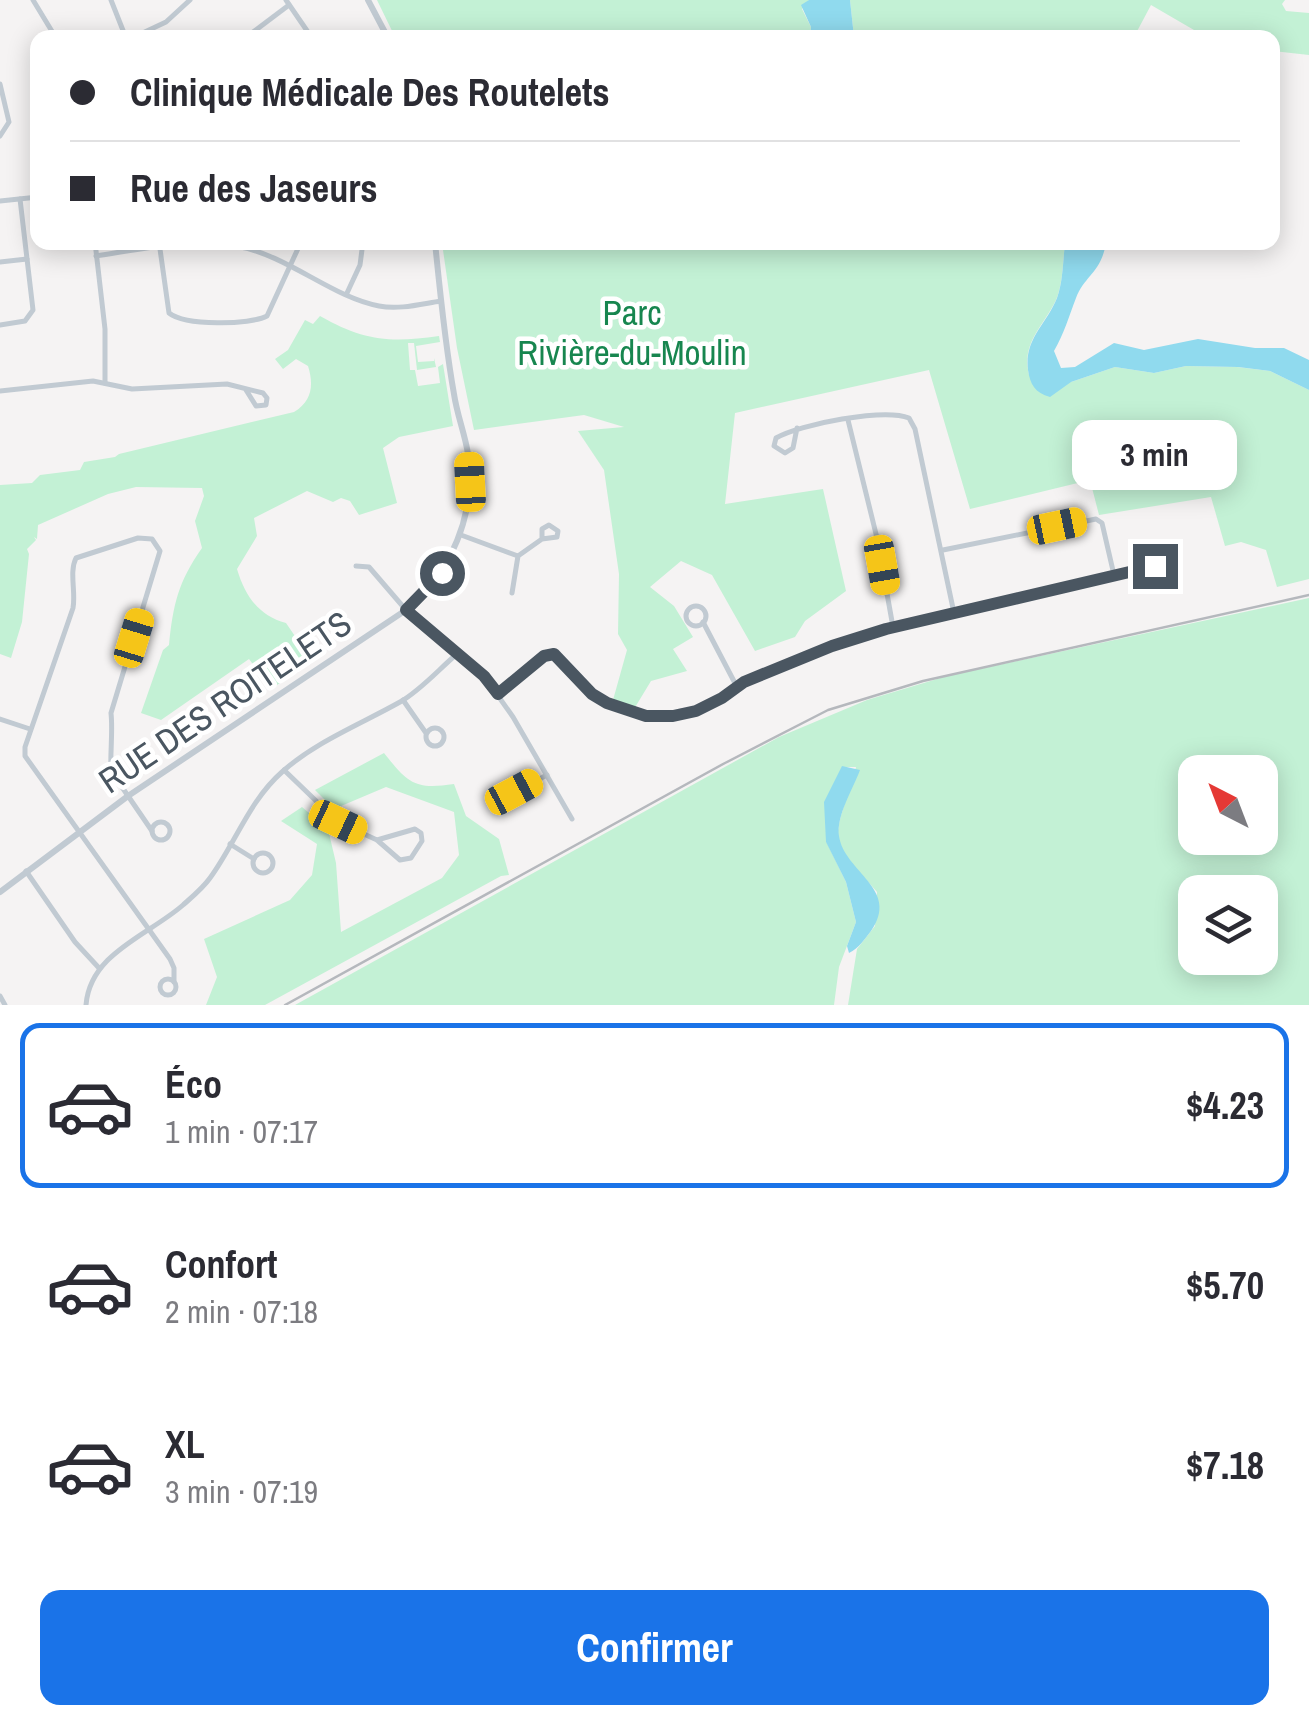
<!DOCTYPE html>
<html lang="fr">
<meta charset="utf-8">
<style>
:root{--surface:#fff;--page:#f2f2f3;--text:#2b2b33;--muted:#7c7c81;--line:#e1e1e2;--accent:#1a73e8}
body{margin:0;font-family:"Archivo Narrow",sans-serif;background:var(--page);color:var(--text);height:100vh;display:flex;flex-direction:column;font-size:38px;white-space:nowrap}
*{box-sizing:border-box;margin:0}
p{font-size:32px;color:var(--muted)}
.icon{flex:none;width:55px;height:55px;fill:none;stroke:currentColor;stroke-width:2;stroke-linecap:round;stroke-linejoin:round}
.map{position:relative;height:1005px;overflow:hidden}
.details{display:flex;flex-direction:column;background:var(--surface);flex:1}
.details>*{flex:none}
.top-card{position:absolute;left:30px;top:30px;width:1250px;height:220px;border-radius:20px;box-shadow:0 5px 25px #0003;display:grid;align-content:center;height:220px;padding:0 40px;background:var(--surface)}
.needle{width:65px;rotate:318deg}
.controls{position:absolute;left:1178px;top:755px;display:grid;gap:20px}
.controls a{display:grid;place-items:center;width:100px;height:100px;border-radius:20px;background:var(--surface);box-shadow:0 5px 25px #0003;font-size:50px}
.end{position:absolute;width:45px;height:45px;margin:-22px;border:12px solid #4a5661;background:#fff;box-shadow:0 0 0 5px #fff}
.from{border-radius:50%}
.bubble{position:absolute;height:70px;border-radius:20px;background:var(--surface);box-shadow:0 5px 25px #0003;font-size:32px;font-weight:700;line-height:70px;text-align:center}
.car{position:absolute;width:30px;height:60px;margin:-30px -15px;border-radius:12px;box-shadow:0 0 8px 2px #0007;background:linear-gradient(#f5c518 24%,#345 0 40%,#f5c518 0 76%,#345 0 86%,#f5c518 0)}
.top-card b{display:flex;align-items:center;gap:35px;height:95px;font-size:38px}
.top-card b+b{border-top:2px solid var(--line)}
.top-card i{width:25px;height:25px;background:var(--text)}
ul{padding:18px 0 0;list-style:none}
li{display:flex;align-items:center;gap:30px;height:165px;margin:0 20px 15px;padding:0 20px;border:5px solid transparent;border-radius:20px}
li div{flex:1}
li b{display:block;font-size:38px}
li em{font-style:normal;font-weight:700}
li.on{border-color:var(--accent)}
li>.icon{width:90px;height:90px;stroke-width:1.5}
.action{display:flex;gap:20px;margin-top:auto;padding:20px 40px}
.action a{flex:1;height:115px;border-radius:20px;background:var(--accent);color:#fff;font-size:40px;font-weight:700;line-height:115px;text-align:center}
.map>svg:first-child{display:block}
.green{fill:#c3f1d5;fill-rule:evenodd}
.water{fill:#90daee}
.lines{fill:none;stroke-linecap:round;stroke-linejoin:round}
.minor{stroke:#c1cad2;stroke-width:5}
.tertiary{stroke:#c1cad2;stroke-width:6}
.rail{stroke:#b5b8bd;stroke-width:2.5}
.route{stroke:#4a5661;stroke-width:12}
.labels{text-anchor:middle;stroke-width:9;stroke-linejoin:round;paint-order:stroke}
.park-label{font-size:35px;fill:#17864f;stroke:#fff}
.street-label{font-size:35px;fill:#4a5661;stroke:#fff}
</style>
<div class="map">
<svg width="1309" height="1005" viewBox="0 0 1309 1005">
<rect width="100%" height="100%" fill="#f5f3f3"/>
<!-- green -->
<g class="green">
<path d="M377,0H809L802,9L811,27L810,38L395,37Z"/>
<path d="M850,0H1285L1282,4L1286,11L1309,13V55L1273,51L1272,38L1206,37L1151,5L1134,37H854Z"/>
<path d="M442,243H1065C1063,260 1063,284 1056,300C1043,327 1021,343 1029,375L1071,382L1115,367L1154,373L1186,366L1237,367L1270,371L1309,390V579L1277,587L1266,550L1241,542L1225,546L1211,497L1099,515L1090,480L970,509L929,370L735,413L725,504L823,489L846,591L805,621L795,637L755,651L712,575L681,561L650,587L674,606L693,637L673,649L687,671L651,681L634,709L613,700L627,650L618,634L619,574L604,470L578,431L624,427L584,415L474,430L457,348Z"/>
<path d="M320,316C364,341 390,343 439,336L440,342L416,346L418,362L434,361V358L436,367L417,370L414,343H408L410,370H415L418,386L440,383L438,367L443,364L453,426L399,437L383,448L397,503L359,515L350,501L341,498L333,502L307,491L254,518L257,536L237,569C245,596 259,616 286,623L312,661L271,689L249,659L161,720L141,713L163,650L169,645C173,605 178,582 202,548L195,521L204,496L202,488L136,487L108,494L38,525L37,539L34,537L36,540L27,549L29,554L22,622L11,658L0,654V485L32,483L40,475L80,470L84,462L115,457L119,454L294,412C312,401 314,385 308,366L296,359L283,369L275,359L288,350L305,320L313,324Z"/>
<path d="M1309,598V1005H848L857,949L875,926L877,892C864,876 837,853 838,831C840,811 852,788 856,767H844L826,841L846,882L856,922L839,967L834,1005H295L779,737L867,700L947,676ZM1195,772H1260V838H1195ZM1195,892H1260V958H1195Z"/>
<path d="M384,753C408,783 414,790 454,784L466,816L499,839L509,875L501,876L265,1005H206L217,977L204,939L290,900L312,875L317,844L281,821L302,807L328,829L336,863L341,932L442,878L459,855L454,812L386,787L334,809L315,790Z"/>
</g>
<!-- water -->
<g class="water">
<path d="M809,0H850L854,37H810L811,27L801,5Z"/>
<path d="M1065,243H1106C1101,273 1085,275 1076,298C1069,316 1064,334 1054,351L1061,368L1075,367L1114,343L1144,350L1198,339L1255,348H1284L1309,360V390L1270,371L1238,367L1186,366L1154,373L1115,367L1071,382L1050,397C1035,393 1030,384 1028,370C1024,339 1046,325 1057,298C1063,282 1063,260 1065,243Z"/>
<path d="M842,766L860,770C853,789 836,816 839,836C844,872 901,889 871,931C864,940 859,948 849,953L847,946L856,922L846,882L826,842L824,802Z"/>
</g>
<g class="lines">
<!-- minor -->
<g class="minor">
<path d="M33,0L56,38"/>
<path d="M111,0L126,38"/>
<path d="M286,0L312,38"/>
<path d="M132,38L166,22L190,0"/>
<path d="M245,38L289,5"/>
<path d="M0,84L9,122L0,136"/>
<path d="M0,201L38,197"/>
<path d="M95,242L105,329V383"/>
<path d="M159,242L169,313C185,326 250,325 267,316L301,242"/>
<path d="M96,256C142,249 190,238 236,246C288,255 331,297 379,306C399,310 421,304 441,301"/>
<path d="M0,262L27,259"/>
<path d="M347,293L360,265L363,242"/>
<path d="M0,325L25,321L33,310L20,199"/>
<path d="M0,391L93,381L132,389L227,384L263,393L267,398L266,405L256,406L246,390"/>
<path d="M848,420L877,538L893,627"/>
<path d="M797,428L793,448L785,453L774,446L776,438C800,424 884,408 909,418L915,429L954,613"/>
<path d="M461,535L518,556"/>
<path d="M943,550L1096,519L1102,523L1114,575"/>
<path d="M356,566L369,567L406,610L484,676L513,717L572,819"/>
<path d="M512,593L518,556L542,539L557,537L558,531L549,525L542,529V539"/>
<circle cx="696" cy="616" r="10"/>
<path d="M703,622L737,687"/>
<path d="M498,694L544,656L554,654L582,685L607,703L646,716H673L712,704L745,682L832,646L885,629L1155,566L1179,560V555L1176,552L1155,566"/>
<path d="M403,700L426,733"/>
<path d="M0,719L30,729"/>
<circle cx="435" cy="737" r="9"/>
<path d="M284,770L338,822L377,840L400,860L411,858L422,841L421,833L415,829L377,840"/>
<circle cx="505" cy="795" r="10"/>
<path d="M514,792L547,775"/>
<circle cx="161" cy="831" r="9"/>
<path d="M152,831L111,771C110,752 113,732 111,713L160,551L152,539L138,538L76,558C69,572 76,592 73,608L25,747V756L170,959L174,968V982"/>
<path d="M230,844L254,859"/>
<circle cx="263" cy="863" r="10"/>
<path d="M26,871L75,942L99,968"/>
<circle cx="168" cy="987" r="8"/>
<path d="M0,996L5,1005"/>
<path d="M86,1005C90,953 149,935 183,905C192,897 203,888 210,878C235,844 249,801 282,772C315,742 361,724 400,702C421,690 439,669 458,653"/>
</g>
<!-- tertiary -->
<g class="tertiary">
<path d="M368,0L388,38"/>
<path d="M0,892L128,796L406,610C452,570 476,516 468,454C465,434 457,415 454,394C445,344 440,293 435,242"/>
</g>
<!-- rail -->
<path class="rail" d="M285,1005L725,763L828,710L923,681L1309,595"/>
</g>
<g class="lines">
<!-- route -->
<path class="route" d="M442,573L406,610L484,676L498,694L544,656L554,654L592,694L607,703L646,716H673L696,711L722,698L744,682L832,646L886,629L1155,566"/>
</g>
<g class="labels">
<!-- park labels -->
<g class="park-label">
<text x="632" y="325">Parc<tspan x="632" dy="40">Rivière-du-Moulin</tspan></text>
</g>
<!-- street labels -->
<g class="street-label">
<text transform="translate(225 702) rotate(-34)" y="12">RUE DES ROITELETS</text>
</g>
</g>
</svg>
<div class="controls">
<a><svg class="needle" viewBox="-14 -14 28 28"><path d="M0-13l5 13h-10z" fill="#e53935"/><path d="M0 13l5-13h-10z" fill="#7c7c81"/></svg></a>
<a><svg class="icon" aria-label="layers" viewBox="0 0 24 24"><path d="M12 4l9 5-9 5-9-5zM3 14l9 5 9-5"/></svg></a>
</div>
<i class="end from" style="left:442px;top:573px"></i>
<i class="end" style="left:1155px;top:566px"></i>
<div class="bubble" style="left:1072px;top:420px;width:165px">3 min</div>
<i class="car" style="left:470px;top:482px;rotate:357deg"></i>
<i class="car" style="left:1057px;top:526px;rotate:78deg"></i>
<i class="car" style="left:882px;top:565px;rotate:170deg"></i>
<i class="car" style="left:134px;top:638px;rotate:17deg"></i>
<i class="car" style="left:514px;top:792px;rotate:62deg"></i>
<i class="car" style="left:338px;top:822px;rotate:115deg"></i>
<div class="top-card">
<b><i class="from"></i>Clinique Médicale Des Routelets</b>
<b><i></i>Rue des Jaseurs</b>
</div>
</div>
<section class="details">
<ul>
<li class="on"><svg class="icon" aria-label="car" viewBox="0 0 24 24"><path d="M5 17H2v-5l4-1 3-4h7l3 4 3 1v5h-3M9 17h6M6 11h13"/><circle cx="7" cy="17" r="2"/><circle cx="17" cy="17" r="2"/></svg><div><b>Éco</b><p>1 min · 07:17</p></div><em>$4.23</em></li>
<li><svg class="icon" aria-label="car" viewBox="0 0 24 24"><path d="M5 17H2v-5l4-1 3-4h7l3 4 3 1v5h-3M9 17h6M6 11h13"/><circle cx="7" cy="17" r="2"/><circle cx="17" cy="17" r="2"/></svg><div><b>Confort</b><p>2 min · 07:18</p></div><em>$5.70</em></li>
<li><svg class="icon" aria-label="car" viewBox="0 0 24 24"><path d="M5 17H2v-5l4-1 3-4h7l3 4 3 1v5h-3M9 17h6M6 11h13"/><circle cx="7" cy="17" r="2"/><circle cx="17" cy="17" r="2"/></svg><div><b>XL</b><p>3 min · 07:19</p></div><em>$7.18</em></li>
</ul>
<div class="action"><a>Confirmer</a></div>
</section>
